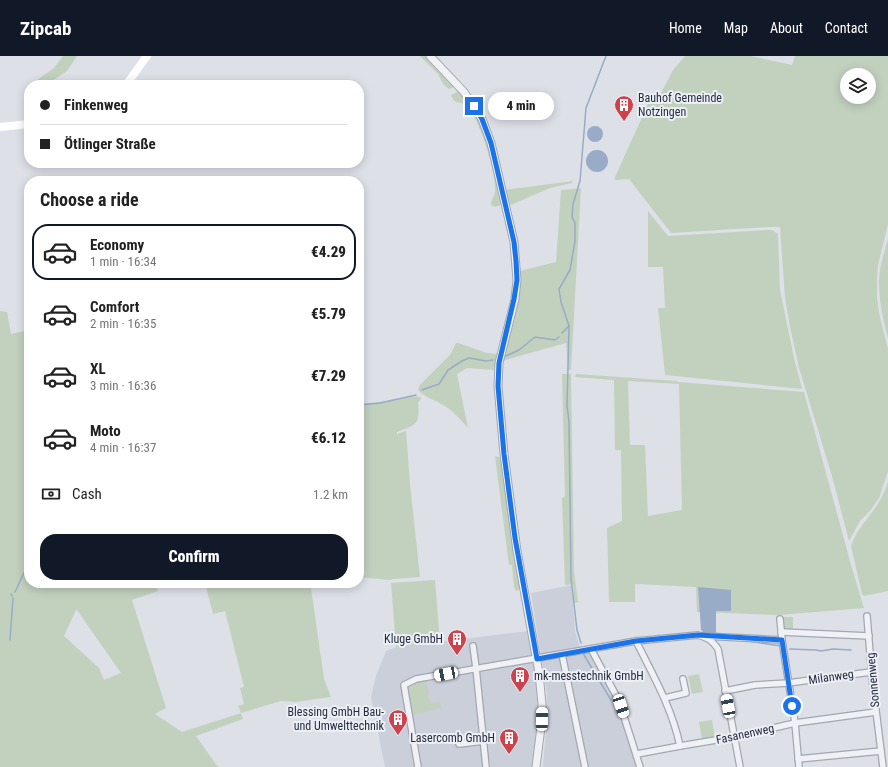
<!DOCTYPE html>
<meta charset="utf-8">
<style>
:root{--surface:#fff;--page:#f6f6f6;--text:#222;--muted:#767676;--line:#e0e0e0;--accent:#111827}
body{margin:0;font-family:"Roboto Condensed",sans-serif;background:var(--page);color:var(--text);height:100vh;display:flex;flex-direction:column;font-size:15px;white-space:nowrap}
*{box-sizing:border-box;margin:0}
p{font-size:13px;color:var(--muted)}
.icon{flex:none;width:22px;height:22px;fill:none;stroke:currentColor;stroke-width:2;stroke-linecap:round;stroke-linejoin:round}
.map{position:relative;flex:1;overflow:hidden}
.drawer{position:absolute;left:24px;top:120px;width:340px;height:412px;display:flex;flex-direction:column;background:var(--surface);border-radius:16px;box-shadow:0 2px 10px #0003}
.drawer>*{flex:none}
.banner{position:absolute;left:24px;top:24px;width:340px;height:88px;border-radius:16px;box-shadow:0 2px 10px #0003;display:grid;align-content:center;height:88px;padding:0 16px;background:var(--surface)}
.fabs{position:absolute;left:840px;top:12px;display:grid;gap:8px}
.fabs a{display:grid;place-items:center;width:36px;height:36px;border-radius:50%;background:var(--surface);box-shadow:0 2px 10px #0003;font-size:20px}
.end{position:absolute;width:18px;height:18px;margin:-9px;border:5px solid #1a73e8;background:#fff;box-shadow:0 0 0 2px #fff}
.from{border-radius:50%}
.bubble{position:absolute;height:28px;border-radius:14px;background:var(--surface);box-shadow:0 2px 10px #0003;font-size:13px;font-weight:800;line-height:28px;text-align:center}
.car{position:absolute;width:12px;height:24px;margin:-12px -6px;border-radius:5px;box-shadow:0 0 3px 1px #0007;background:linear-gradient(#fff 24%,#345 0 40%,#fff 0 76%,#345 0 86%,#fff 0)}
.banner b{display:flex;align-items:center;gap:14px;height:38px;font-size:15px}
.banner b+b{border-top:1px solid var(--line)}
.banner i{width:10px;height:10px;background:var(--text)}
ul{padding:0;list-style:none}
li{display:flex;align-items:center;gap:12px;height:56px;margin:0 8px 6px;padding:0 8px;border:2px solid transparent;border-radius:16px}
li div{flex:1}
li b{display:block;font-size:15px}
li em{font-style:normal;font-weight:800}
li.current{border-color:var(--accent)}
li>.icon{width:36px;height:36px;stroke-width:1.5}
h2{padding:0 16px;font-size:18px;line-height:48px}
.pay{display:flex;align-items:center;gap:10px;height:44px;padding:0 16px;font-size:15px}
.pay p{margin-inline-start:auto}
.cta{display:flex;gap:8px;margin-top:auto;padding:8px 16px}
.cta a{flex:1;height:46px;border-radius:16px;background:var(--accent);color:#fff;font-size:16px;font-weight:800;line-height:46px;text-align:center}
header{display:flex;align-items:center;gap:24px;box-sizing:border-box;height:56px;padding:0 20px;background:var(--accent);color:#fff}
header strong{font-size:19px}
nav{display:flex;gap:22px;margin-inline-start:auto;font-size:14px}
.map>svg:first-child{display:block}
.built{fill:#cbcfd9}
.green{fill:#c2d1be;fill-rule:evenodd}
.water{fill:#98abc7}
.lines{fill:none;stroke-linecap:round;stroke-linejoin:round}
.stream{stroke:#98abc7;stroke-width:1.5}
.minor-casing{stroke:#a3a7b1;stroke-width:8}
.tertiary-casing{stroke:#a3a7b1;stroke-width:9}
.minor{stroke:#f0f1f5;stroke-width:5.5}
.tertiary{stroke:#f0f1f5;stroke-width:7}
.secondary{stroke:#fff;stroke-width:8}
.route{stroke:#1a73e8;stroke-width:5}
.labels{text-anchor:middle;stroke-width:4;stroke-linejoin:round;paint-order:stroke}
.poi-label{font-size:12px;fill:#272d3d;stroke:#eceff5;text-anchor:end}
.street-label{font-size:12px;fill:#272d3d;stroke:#eceff5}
</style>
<header>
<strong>Zipcab</strong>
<nav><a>Home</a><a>Map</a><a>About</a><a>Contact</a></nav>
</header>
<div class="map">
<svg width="888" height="711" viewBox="0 0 888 711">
<rect width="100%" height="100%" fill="#dde0e7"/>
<!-- built -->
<g class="built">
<path d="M572,529L575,575L580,591L591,593L612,631L640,711H588L587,708L581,711H543L546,674L547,638L531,537Z"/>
<path d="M529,575L535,613L538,650L537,677L532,711H385L371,641L376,620L386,595L396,591Z"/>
</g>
<!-- green -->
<g class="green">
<path d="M63,0H77L67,15L46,29H30L54,12Z"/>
<path d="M420,0H426L454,31L449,33L443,28L438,18Z"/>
<path d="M685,0H751L792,9L795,0H888V168L878,209L877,222V242L879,257L888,293V415L879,442L870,455L860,465L849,485L832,420L799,312L790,271L785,242L780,171H770L671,177L629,123L615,124V121L653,37L660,39L673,14ZM847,19H869V41H847Z"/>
<path d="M459,35C465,42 472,49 476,57C491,83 495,119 501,149L495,151L491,149C491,143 495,140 495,135C496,115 482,75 473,58C471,55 468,51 465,49C458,45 454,48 451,39Z"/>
<path d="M573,125L572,127L550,132L511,149L508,145L505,134Z"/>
<path d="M581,132L571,314H568L566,287L502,305L520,229V215L556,206L561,134Z"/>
<path d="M648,155L668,180L768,174H772L778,178L780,234L794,302L802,333L665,319L658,252H665L663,211H648Z"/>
<path d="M888,183V282C883,264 879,245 879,226C879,212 884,197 888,183Z"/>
<path d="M0,255L7,256L11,278L29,274V527H155L158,535L132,544L166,652L155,658L182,676L241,657L238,650L244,648L240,632L244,631L225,555L213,558L205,527H353V529L311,532L324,623L331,641L296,646L281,645L241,657L243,663L196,680L218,711H0ZM76,554H77L121,617L104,624L99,612L64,580Z"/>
<path d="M456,287H458L487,297L497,298L494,314L467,312L457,318L468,372C461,364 454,356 445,350C436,344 425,342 418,334L419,330L450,299Z"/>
<path d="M562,318H571L574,515L578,546L574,547L573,528L565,529L562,442L565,441Z"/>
<path d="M576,318L676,325L678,326L804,336L851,509L864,552L779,559L697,556L696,531L635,528V546H609L607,472L622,465L621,394H615L614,324L575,321ZM628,325L679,328L682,454L648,460L645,389H630Z"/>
<path d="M417,340L422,342L418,346C420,370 416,368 397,376V379L399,377L406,375L410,428L420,521L393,523L390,524L359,521V348L379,346Z"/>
<path d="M495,400L502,402L520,520V533L516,535L514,531L512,509H509Z"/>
<path d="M888,426V535L864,540L862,538L851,490C856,475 866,465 875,452C881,444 885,435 888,426Z"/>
<path d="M435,524L440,586L396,591L391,527Z"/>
<path d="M781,561H793V574L781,573Z"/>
<path d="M699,618L703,636L692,638L688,620Z"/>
<path d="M426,625L429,638H428L429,644H430L431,647L440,646L441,652L412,659L407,630L418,626Z"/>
<path d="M712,664L715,682L702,684L699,666Z"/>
</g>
<!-- water -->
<g class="water">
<circle cx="595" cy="78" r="8"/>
<circle cx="597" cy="105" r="11"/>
<path d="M698,531L731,534V555H716V577H704L701,574Z"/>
</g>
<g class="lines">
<!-- stream -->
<g class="stream">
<path d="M569,270L567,350L569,366L571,522L577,574L581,587"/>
<path d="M562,277L569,270L561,246L559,233L570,214L575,185V167L572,161L573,148L580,125L586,52L606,0"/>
<path d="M506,300L519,294L535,281L555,284L559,281"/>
<path d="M422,334L439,328L448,314L462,305L469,302L486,305L493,304"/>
<path d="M359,349L380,347L416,339"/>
<path d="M15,536L29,506"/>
<path d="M11,538L12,540"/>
<path d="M10,584L13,542"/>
<path d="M724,584H741L781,590"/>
<path d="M790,593L816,594L821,595L833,593L851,594"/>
<path d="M584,599L611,644"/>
</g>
<defs>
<g id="minor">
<path d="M867,560L872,622L883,711"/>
<path d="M780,563L782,584L795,667L799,711"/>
<path d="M781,576L869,580"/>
<path d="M704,580L782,584"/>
<path d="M636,585C653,619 672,652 680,690"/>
<path d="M473,590L476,612L486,711"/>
<path d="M591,593L619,645L640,711"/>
<path d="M562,598L585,711"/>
<path d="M725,635L755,629L788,627L871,616"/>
<path d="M665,642L686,637L683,623"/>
<path d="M459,688L484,685"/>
<path d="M637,698L680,690L734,681L795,667L876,656"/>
<path d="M798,703L881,695"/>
<path d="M418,711L404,629L416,623L636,585L698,579C708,582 712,584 718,593L740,711"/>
</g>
<path id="tertiary" d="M430,0L464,36L482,63L491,87L514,186L517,224L515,243L499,307L498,330L504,398L517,495L539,617L542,648V663L536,711"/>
</defs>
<!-- minor casing -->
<use href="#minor" class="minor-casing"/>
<!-- tertiary casing -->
<use href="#tertiary" class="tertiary-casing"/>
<!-- minor -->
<use href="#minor" class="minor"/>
<!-- tertiary -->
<use href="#tertiary" class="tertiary"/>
<!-- secondary -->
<g class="secondary">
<path d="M126,29L147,0"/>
<path d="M0,71L29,68"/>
</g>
</g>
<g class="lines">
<!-- route -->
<path class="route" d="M474,50L482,63L491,87L514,186L516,205L517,224L514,243L499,307L498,330L504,398L515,482L537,603L636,585L698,579L782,584L792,650"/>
</g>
<!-- icons -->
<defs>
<symbol id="building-pin" viewBox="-11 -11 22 30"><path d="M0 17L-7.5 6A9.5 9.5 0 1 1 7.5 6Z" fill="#cc424d" stroke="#eceff5"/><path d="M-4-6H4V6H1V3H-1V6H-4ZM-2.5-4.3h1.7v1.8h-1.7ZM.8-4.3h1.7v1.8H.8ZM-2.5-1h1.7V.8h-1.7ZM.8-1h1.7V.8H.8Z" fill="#fff"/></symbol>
</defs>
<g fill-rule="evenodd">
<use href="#building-pin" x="613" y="38" width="22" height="30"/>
<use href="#building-pin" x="446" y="572" width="22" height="30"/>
<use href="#building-pin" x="509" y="609" width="22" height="30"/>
<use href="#building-pin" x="387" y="652" width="22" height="30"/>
<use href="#building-pin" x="498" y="671" width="22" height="30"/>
</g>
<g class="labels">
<!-- poi labels -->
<g class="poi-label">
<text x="638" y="46" text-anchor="start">Bauhof Gemeinde<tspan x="638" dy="14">Notzingen</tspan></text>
<text x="443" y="587">Kluge GmbH</text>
<text x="534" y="624" text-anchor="start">mk-messtechnik GmbH</text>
<text x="384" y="660">Blessing GmbH Bau-<tspan x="384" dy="14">und Umwelttechnik</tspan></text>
<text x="495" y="686">Lasercomb GmbH</text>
</g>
<!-- street labels -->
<g class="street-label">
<text transform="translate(831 621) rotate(-8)" y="4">Milanweg</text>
<text transform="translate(873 624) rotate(-95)" y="4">Sonnenweg</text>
<text transform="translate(745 678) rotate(-12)" y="4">Fasanenweg</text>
</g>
</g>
</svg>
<div class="fabs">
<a><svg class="icon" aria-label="layers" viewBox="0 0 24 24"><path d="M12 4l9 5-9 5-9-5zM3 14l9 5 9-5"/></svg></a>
</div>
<i class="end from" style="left:792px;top:650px"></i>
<i class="end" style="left:474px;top:50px"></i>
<div class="bubble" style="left:488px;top:36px;width:66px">4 min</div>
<i class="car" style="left:446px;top:618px;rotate:259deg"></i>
<i class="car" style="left:621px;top:650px;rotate:161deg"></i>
<i class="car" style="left:728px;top:650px;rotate:349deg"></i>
<i class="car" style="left:542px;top:663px;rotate:1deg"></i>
<div class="banner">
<b><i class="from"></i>Finkenweg</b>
<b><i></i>Ötlinger Straße</b>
</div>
<section class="drawer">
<h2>Choose a ride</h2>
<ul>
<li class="current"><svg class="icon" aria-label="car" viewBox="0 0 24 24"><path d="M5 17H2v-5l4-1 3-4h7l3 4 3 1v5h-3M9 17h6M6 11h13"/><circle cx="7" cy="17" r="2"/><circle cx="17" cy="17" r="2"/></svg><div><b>Economy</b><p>1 min · 16:34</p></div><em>€4.29</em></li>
<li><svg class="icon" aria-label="car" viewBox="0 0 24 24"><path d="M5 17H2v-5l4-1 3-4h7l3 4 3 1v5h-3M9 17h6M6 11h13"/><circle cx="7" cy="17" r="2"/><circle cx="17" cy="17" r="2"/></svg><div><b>Comfort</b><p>2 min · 16:35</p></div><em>€5.79</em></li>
<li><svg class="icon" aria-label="car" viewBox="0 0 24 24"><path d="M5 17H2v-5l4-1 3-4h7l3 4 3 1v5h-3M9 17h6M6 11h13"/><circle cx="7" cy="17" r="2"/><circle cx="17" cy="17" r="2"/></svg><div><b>XL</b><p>3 min · 16:36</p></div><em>€7.29</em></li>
<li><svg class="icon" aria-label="car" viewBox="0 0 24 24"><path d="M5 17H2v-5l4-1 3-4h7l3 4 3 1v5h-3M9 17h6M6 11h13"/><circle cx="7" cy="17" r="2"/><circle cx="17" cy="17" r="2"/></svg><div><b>Moto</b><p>4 min · 16:37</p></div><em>€6.12</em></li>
</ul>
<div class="pay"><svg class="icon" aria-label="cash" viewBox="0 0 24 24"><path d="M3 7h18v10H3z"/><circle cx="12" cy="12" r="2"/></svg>Cash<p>1.2 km</p></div>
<div class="cta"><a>Confirm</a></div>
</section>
</div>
